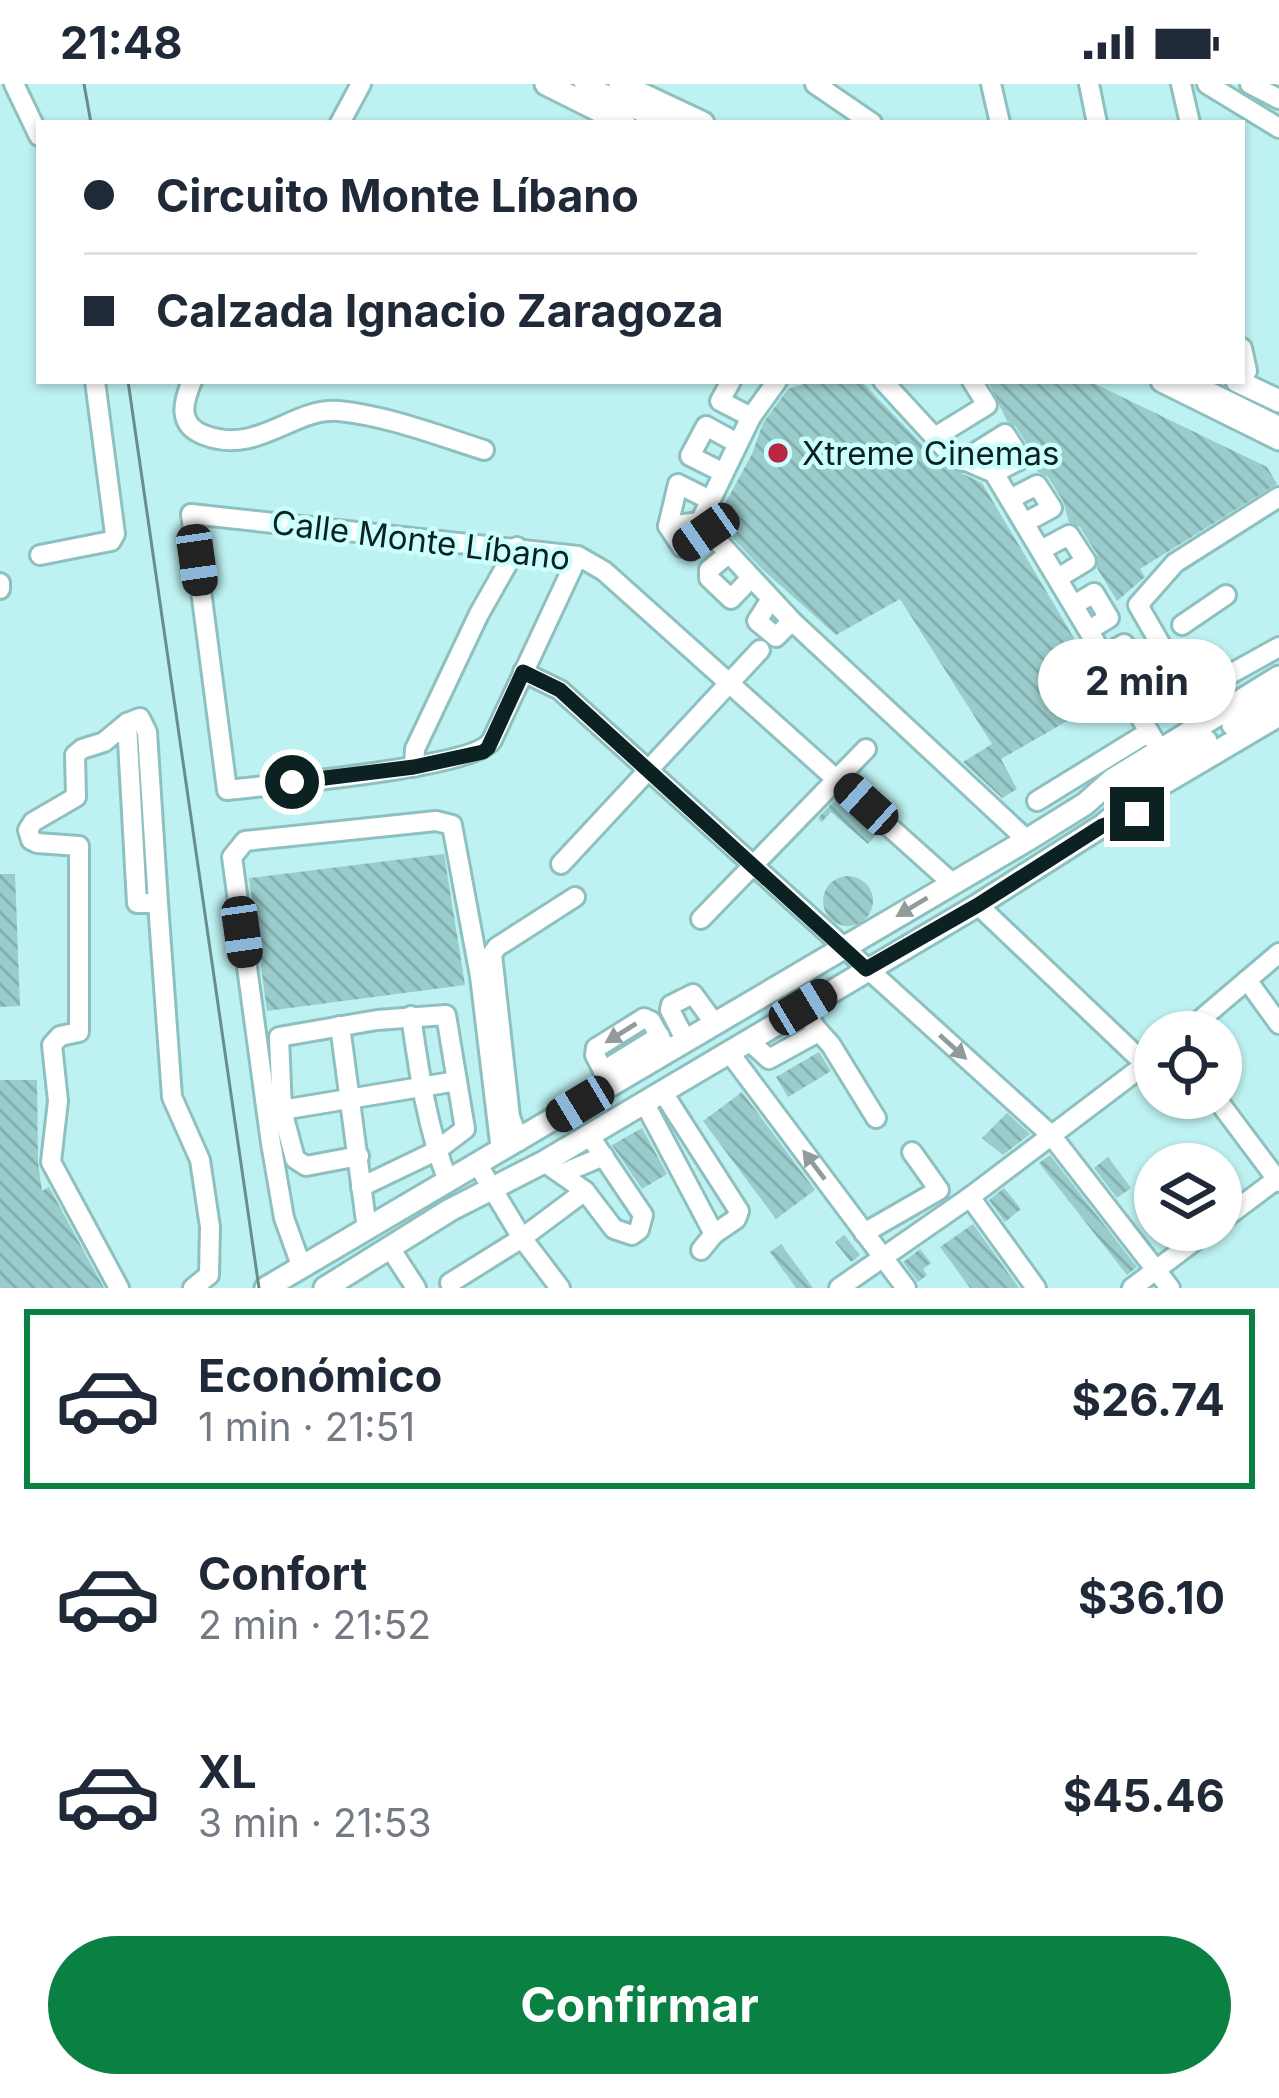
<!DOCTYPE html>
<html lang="es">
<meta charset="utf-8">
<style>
:root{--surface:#fff;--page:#f6f6f7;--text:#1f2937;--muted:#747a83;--line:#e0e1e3;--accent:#0b8043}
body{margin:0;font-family:Inter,sans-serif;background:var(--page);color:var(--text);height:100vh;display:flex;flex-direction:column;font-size:45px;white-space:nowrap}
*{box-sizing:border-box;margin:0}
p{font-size:39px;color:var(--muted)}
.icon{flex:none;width:66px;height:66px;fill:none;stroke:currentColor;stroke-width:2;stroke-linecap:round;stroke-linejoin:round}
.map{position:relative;height:1204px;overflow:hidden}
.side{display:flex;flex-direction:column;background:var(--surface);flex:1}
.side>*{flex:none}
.hud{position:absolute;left:36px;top:36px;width:1209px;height:264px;border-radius:0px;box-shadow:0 3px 9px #0004;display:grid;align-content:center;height:264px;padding:0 48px;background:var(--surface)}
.controls{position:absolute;left:1134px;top:927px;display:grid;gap:24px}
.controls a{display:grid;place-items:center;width:108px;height:108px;border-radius:50%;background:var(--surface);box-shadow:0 3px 9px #0004;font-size:60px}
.end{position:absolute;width:54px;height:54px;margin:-27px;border:15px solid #0c2121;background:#fff;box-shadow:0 0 0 6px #fff}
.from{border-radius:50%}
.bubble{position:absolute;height:84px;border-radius:42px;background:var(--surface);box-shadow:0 3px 9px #0004;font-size:39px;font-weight:700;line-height:84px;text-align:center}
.car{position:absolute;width:36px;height:72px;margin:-36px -18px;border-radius:15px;box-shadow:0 0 9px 3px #0007;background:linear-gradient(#222 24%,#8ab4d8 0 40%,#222 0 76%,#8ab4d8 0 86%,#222 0)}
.hud b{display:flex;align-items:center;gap:42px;height:114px;font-size:45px}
.hud b+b{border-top:3px solid var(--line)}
.hud i{width:30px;height:30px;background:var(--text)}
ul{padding:21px 0 0;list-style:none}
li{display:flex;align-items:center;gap:36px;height:180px;margin:0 24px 18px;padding:0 24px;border:6px solid transparent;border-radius:0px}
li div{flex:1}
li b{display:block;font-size:45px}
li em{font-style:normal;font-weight:700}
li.current{border-color:var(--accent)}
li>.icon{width:108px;height:108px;stroke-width:1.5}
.cta{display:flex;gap:24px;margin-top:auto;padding:24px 48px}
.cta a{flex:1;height:138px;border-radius:72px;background:var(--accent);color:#fff;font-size:48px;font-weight:700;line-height:138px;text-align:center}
.status{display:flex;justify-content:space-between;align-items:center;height:84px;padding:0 60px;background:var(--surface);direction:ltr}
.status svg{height:33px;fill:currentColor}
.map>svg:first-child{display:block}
.building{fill:url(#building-back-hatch)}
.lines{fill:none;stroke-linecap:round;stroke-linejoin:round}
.minor-casing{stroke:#8ec0c0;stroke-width:24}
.major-casing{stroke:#8ec0c0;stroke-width:27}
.minor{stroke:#fff;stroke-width:18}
.major{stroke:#fff;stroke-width:21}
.rail{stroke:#688d8d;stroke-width:3}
.oneway{fill:#929b9b}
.route{stroke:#0c2121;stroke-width:15}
.poi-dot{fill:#b82643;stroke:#cbfffe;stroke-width:4.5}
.labels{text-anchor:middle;stroke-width:9;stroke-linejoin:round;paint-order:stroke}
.poi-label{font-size:33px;fill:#0c2121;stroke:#cbfffe;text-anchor:start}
.street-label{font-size:33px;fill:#0c2121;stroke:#cbfffe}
</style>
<div class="status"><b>21:48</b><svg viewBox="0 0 49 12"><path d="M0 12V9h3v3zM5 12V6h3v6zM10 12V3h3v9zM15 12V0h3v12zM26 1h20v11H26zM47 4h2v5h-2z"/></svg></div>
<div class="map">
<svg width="1279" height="1204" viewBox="0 0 1279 1204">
<defs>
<pattern id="building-back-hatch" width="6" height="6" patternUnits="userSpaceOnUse" patternTransform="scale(3)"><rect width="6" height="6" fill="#9acccc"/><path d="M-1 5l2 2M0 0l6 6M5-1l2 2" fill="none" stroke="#84afaf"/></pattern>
</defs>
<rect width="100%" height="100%" fill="#bef1f1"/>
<!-- building -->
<g class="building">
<path d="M813,297H861L940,379L982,399L1109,613L1001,675L1017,705L1002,714L963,678L992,660L900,515L836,551L761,484L716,436L752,370L763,339L788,305Z"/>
<path d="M988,297H1089L1267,383L1277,400L1140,485L1145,493L1117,517L1097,484V470L1080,443L1069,438L1063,417L1048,393L1038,388L1032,368L1016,343L1007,337Z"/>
<path d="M837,714L877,750L868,760L831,728L822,738L818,734Z"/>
<path d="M444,770L465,901L267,927L249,794Z"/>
<path d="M0,790H15L20,922L0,923Z"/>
<circle cx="848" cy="817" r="25"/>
<path d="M819,968L831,987L788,1013L776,993Z"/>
<path d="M0,996H37L38,1078L42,1107L49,1103L104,1204H0Z"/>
<path d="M742,1008L815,1106L776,1135L703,1037Z"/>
<path d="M1007,1029L1030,1050L1003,1071L982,1054Z"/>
<path d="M642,1044L667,1090L642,1105L612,1061Z"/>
<path d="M1050,1071L1137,1183L1127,1191L1039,1079Z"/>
<path d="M1108,1073L1131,1104L1117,1114L1094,1084Z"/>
<path d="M1004,1104L1021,1125L1005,1138L989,1116Z"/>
<path d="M973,1140L1019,1204H970L940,1163Z"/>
<path d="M844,1151L860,1171L851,1178L835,1158Z"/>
<path d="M781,1160L813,1204H796L770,1168Z"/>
<path d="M920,1165L931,1179L923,1185L927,1191L918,1198L903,1178Z"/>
</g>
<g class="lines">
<defs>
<g id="minor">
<path d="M14,0L39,52"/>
<path d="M584,0L664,39"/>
<path d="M815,0L872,39"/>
<path d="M991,0L1000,39"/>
<path d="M1089,0L1097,39"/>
<path d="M1181,0L1190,39"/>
<path d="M1207,0L1279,44"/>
<path d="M1250,0L1279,15"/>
<path d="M340,39L361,0"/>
<path d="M1242,264L1247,287"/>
<path d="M192,297C183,318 177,341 204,351C258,372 293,323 339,327C388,332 437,351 484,366"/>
<path d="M731,297L720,317L751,333"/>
<path d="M883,297L950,370L994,389L1160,666"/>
<path d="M1188,297L1279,342"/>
<path d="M935,353L987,321L972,297"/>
<path d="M962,377L1005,350L1021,375L994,389"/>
<path d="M722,388L690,372L706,342L737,359"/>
<path d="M1010,415L1037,401L1052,424L1024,439"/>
<path d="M700,438L792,537L1027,756"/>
<path d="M700,438L751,333L777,297"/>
<path d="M700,438L668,442L682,463L706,449"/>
<path d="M668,442L678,400L710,416"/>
<path d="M1041,466L1069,451L1086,477L1058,494"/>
<path d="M728,470L709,486V494L731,515L751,494"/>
<path d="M40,471L111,457L115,450L95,297"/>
<path d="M578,472L492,656C476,684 269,701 227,706L191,430L578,472L604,487L952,799"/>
<path d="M0,499V505"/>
<path d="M771,515L757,537L776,553L792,537"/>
<path d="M1074,521L1094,509L1109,534L1089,546"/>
<path d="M1182,541L1226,511"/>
<path d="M1105,571L1124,560L1142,587L1121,598"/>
<path d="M523,588L560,606L1051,1051L1170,1204"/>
<path d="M1192,616L1216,598L1279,563"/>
<path d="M127,639L140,634L147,648L158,819"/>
<path d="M1206,639L1138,521L1175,479L1279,413"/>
<path d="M414,683L415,665L479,530L517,463"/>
<path d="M1037,717L1149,648"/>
<path d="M561,780L760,566"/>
<path d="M978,821L1145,980"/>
<path d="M701,835L866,665"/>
<path d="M1247,896L1279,940"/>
<path d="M411,932C419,988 427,1044 448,1097"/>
<path d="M340,942L367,1145"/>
<path d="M815,943L831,961L876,1034"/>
<path d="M1186,948L1279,869"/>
<path d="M748,956L769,975L811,952L815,943L812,938"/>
<path d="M686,957L670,926L671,921L693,910L715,940"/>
<path d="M729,968L906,1204"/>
<path d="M603,987L660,952"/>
<path d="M611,1002L595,971L596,964L644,934L651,937L668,968"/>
<path d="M662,1007L739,1127L736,1135L714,1150"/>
<path d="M1216,1014L1279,1098"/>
<path d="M644,1018L714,1150L701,1166"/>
<path d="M282,1026L457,997"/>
<path d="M519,1057L510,1033L492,870L497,863L575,813"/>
<path d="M359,1072L306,1082L295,1075L282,1026L279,953L377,936L446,931L465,1045L436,1067L361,1103"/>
<path d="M544,1078L585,1107L614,1145L632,1151L639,1146L643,1131L589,1051"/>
<path d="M478,1081L522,1154L560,1204"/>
<path d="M563,1089L604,1072"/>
<path d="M970,1113L1036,1204"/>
<path d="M1221,1137L1277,1095"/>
<path d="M864,1149L939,1106L912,1068"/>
<path d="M390,1164L416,1204"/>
<path d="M302,1184L284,1134L271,1059L232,773L245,757L436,737L452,741L480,892L501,1067"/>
<path d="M450,1199L522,1154L585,1107"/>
<path d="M119,1204L51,1078L58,1017L52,961L60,952L79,948V762L37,759L31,756L28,746L33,738L76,713L75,671L82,665L104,658L127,639L137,819H158L172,1013L200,1076L210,1143L209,1191L193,1204"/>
<path d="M839,1204L970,1113L1155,973"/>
<path d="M1132,1204L1209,1146"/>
</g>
<g id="major">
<path d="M546,0L624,39"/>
<path d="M620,0L703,39"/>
<path d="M1162,297L1279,355"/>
<path d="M1237,297L1279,317"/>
<path d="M1233,641L1279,614"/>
<path d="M1140,694L1206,657"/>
<path d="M266,1204L1027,756L1085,720L1112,696L1279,593"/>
<path d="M325,1204L450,1126L544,1078L978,821L1102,742L1130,719L1279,631"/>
</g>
</defs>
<!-- minor casing -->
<use href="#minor" class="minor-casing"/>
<!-- major casing -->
<use href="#major" class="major-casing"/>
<!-- minor -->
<use href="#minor" class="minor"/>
<!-- major -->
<use href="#major" class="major"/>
<!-- rail -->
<g class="rail">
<path d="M84,0L91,39"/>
<path d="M128,297L259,1204"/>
</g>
</g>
<!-- one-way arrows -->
<defs><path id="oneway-solid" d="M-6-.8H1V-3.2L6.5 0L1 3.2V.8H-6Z" transform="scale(3)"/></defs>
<g class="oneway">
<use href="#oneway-solid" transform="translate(912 823) rotate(149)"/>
<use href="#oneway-solid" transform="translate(621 949) rotate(148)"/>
<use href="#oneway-solid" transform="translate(953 963) rotate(42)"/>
<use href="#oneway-solid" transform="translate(814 1081) rotate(-127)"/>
</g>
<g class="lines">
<!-- route -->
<path class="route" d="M292,698L414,683L483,668L488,664L523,588L560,606L866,885L978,821L1102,742L1137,730"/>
</g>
<!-- markers -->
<circle class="poi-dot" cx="778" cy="369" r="12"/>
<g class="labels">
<!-- poi labels -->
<g class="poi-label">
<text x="802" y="381">Xtreme Cinemas</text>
</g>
<!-- street labels -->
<g class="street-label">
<text transform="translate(421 456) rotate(7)" y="12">Calle Monte Líbano</text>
</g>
</g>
</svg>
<div class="controls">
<a><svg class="icon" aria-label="locate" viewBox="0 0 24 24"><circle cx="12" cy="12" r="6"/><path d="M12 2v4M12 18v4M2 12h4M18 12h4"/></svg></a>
<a><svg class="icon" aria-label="layers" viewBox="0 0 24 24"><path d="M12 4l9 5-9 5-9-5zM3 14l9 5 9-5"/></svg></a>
</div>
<i class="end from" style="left:292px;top:698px"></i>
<i class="end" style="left:1137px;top:730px"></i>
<div class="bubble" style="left:1038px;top:555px;width:198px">2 min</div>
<i class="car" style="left:706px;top:448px;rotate:235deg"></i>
<i class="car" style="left:197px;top:476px;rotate:172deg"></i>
<i class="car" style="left:866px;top:720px;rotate:312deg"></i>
<i class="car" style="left:242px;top:848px;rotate:172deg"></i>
<i class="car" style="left:803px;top:923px;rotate:59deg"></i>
<i class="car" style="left:580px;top:1020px;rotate:239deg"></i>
<div class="hud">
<b><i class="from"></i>Circuito Monte Líbano</b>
<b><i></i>Calzada Ignacio Zaragoza</b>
</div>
</div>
<section class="side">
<ul>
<li class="current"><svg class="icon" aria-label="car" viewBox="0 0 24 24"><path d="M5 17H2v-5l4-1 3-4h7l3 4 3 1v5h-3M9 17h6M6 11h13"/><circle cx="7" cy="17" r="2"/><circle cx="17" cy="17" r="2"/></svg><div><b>Económico</b><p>1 min · 21:51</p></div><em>$26.74</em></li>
<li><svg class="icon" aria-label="car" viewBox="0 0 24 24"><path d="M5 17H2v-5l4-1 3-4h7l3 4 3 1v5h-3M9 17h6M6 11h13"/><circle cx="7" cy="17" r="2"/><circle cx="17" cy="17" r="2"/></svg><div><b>Confort</b><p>2 min · 21:52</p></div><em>$36.10</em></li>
<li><svg class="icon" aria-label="car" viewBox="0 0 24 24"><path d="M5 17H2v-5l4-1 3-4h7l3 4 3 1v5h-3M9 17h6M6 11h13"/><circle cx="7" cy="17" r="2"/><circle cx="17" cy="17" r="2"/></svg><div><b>XL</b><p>3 min · 21:53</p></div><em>$45.46</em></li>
</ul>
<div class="cta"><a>Confirmar</a></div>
</section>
